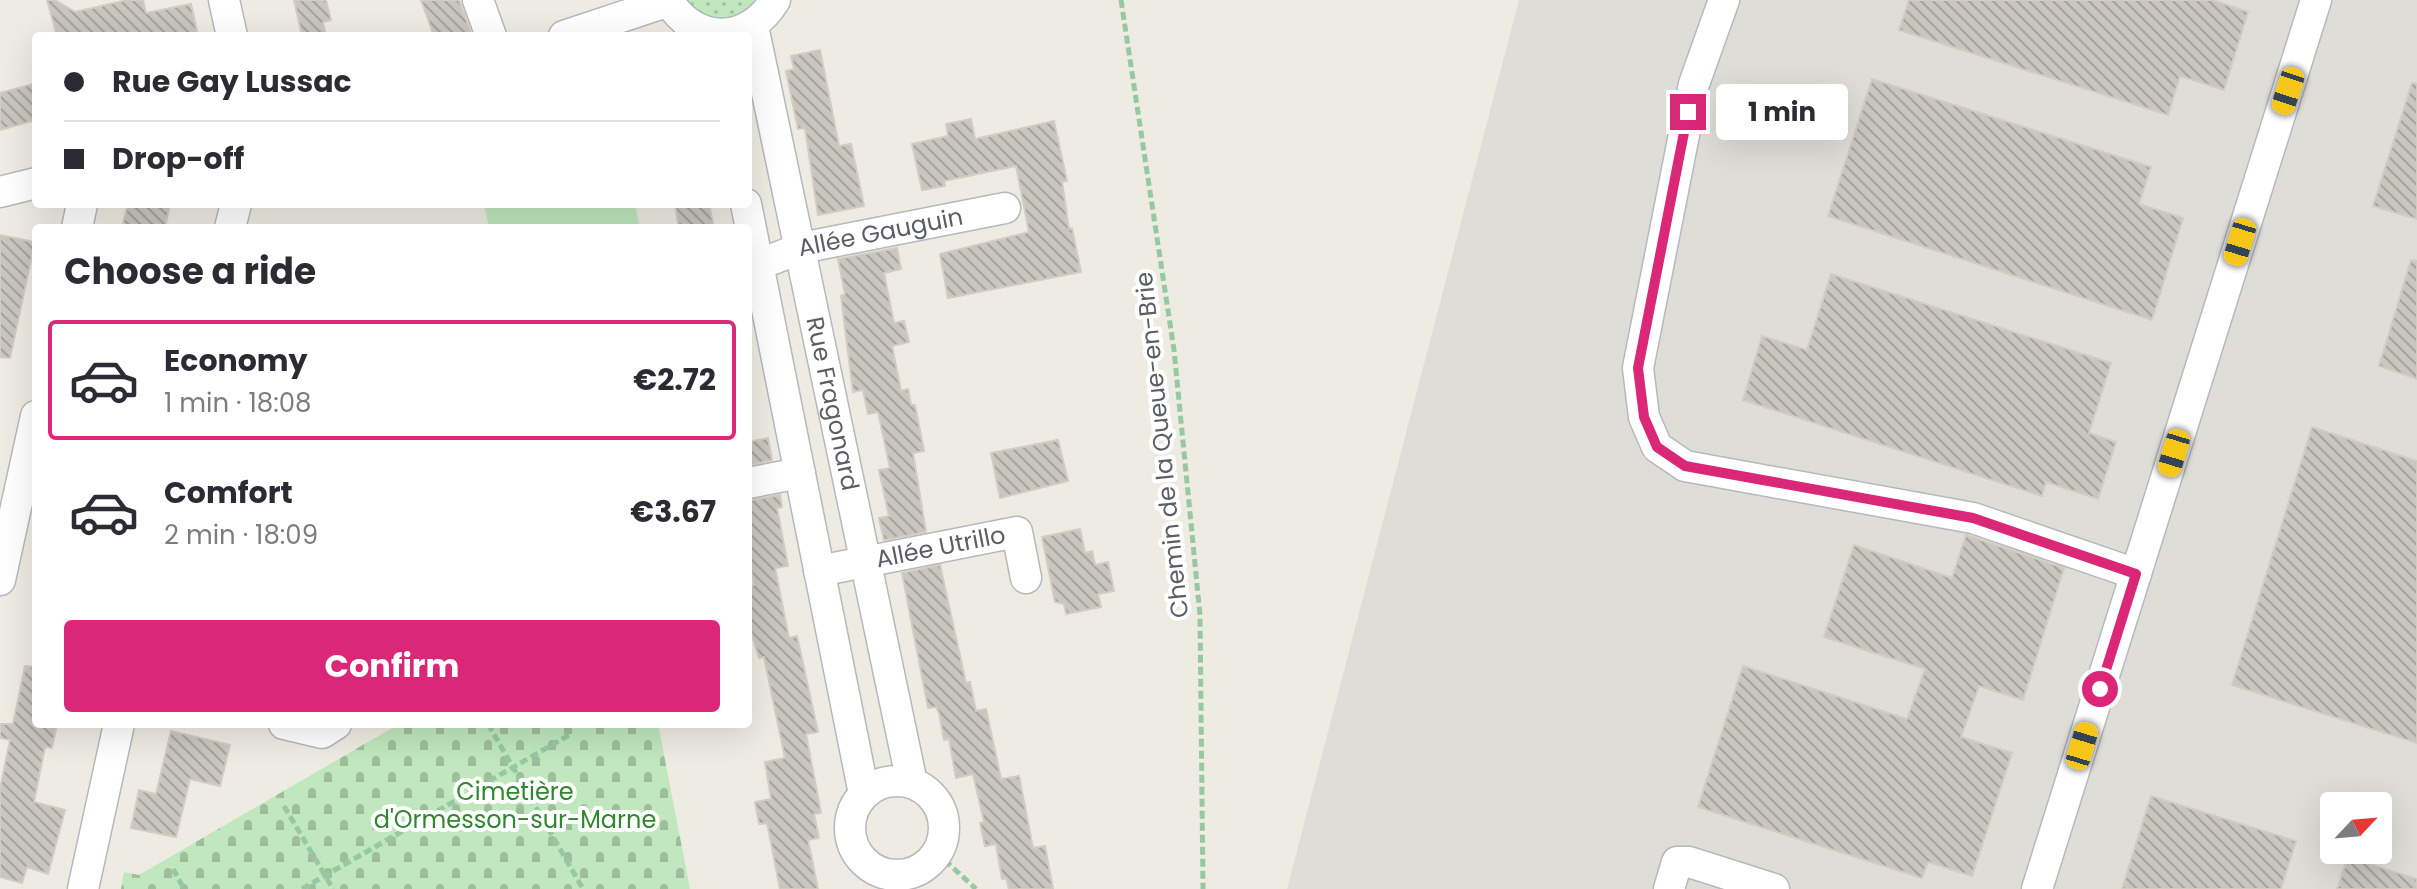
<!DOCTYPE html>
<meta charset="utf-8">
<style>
:root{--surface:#fff;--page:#f2f2f3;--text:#2b2b33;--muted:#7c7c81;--line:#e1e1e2;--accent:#db2777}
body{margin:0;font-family:Poppins,sans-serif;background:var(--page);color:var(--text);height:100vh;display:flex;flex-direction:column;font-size:30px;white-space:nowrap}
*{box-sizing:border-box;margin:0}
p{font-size:26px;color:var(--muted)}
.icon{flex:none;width:44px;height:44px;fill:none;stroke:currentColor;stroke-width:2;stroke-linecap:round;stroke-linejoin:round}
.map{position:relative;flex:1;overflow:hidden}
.panel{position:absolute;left:32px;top:224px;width:720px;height:504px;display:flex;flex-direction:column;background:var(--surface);border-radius:8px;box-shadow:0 8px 32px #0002}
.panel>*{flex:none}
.hud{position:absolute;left:32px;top:32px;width:720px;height:176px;border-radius:8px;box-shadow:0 8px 32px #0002;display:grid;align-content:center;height:176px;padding:0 32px;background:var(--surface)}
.needle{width:52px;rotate:64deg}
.tools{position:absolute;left:2320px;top:792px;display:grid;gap:16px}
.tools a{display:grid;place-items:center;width:72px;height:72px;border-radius:8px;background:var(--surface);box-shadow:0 8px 32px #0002;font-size:40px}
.end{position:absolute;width:36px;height:36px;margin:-18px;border:10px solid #db2777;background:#fff;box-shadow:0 0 0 4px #fff}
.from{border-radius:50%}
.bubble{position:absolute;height:56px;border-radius:8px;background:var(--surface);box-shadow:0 8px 32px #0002;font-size:26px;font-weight:700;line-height:56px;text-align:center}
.car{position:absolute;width:24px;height:48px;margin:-24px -12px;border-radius:10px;box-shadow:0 0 6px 2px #0007;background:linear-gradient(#f5c518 24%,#345 0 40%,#f5c518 0 76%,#345 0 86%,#f5c518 0)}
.hud b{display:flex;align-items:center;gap:28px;height:76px;font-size:30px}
.hud b+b{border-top:2px solid var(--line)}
.hud i{width:20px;height:20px;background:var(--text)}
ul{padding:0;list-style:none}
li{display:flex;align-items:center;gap:24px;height:120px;margin:0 16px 12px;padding:0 16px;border:4px solid transparent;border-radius:8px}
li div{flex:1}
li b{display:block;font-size:30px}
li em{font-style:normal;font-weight:700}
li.selected{border-color:var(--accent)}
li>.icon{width:72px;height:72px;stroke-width:1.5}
h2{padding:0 32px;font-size:36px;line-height:96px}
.action{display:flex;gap:16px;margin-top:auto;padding:16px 32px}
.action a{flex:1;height:92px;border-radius:8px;background:var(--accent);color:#fff;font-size:32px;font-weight:700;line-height:92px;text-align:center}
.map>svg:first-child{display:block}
.industrial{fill:#dfddd7;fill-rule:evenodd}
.grass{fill:url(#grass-dots)}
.cemetery{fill:url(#cemetery-stones)}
.pitch{fill:#c0e7bd}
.building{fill:url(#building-back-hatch);stroke:#d3ccc0;stroke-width:2}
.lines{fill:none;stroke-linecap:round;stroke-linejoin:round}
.minor-casing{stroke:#b5b9be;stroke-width:33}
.path{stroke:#96c9a2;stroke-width:5;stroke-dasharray:8 4;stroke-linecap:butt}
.minor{stroke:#fff;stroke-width:30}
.route{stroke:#db2777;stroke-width:10}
.labels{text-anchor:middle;stroke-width:8;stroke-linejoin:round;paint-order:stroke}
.street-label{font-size:24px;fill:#5b5f64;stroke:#fff}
.park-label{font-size:24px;fill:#318630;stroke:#fff}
</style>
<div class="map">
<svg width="2417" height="889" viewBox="0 0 2417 889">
<defs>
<pattern id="grass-dots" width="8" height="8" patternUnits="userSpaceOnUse" patternTransform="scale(2)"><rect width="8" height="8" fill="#c0e7bd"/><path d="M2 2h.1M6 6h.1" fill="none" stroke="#9fbe9d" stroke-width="1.8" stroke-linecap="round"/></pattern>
<pattern id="cemetery-stones" width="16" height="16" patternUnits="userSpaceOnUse" patternTransform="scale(2)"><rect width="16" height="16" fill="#c0e7bd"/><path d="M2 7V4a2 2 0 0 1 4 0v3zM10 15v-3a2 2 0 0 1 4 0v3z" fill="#9fbe9d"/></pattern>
<pattern id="building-back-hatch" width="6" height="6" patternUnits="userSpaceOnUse" patternTransform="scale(2)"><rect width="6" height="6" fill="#c9c6bf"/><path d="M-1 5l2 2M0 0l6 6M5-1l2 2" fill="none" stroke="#a6a49f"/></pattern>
</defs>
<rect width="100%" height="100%" fill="#eeebe2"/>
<!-- industrial -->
<path class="industrial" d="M1519,0H2417V889H1287ZM2334,806H2378V850H2334Z"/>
<!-- grass -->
<path class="grass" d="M684,0H759C747,17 723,29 702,18C696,15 689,5 684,0Z"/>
<!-- cemetery -->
<path class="cemetery" d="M399,724H583L584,727L658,724L690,889H121L124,872L139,875Z"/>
<!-- pitch -->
<path class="pitch" d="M484,204H635L640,228H489Z"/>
<!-- building -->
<g class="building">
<path d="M47,0H55L75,12L127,0H143L146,13L191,4L198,36H57Z"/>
<path d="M294,0H326L331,20L323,22L326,36H302Z"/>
<path d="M421,0H459L472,36H434Z"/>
<path d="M1909,0H2212L2248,12L2224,90L2180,76L2168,115L1899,30Z"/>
<path d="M820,50L839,146L851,144L864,206L818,215L805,128L798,129L786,71L794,69L791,56Z"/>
<path d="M1872,79L2151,167L2139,204L2183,218L2152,320L1828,216Z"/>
<path d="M36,83V120L0,130V93Z"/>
<path d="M2412,83L2417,84V219L2373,206Z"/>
<path d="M971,119L975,139L1054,121L1067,181L1062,182L1069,229L1072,228L1081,272L948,298L940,254L1029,232L1016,166L944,181L945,186L922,190L912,144L948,136L946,124Z"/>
<path d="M128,204H170L165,228H126L123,224Z"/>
<path d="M675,204H709L714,228H679Z"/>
<path d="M0,235L35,242L10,358L0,357Z"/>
<path d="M897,248L901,269L884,273L894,323L904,321L909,342L892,346L901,391L908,389L911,405H915L924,451L913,453L926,532L884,540L879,518L889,516L879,470L890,468L878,412L868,414L863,390L853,392L841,296L845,294L838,259Z"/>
<path d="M2411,260L2417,261V379L2379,366Z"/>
<path d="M1831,274L2111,363L2089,433L2116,442L2098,499L2046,482L2042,496L1743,400L1762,336L1807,350Z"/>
<path d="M2312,427L2417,461V743L2232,685Z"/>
<path d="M768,438L772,460L748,465V442Z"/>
<path d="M1058,440L1068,481L1000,498L991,453Z"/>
<path d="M780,495L782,507L777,508L788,566L775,568L789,638L797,636L818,732L806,734L821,813L814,814L819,838L808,840L818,889H780L767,823L759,824L755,802L771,799L765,762L785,758L764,657L759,658L748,621V587L754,585L748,555V501Z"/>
<path d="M1080,529L1085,553L1092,551L1095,565L1108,562L1114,591L1098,594L1101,607L1066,614L1064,604L1055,602L1042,537Z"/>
<path d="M1966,535L2064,568L2023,700L1979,686L1961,737L2012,753L1972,876L1928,862L1922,878L1698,807L1743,666L1907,719L1925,669L1824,637L1854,545L1952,578Z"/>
<path d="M940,565L966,683L970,682L976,711L986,709L1001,779L1019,776L1033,848L1045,846L1053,889H1009L1006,878L1002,879L996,844L985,846L980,823L984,822L973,774L956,778L949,739L944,740L939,713L936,707L928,708L902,573Z"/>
<path d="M25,666L36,667V724H57L52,748L45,747L34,802L65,810L48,874L27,867L22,883L0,877V789L10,740L0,738V724H13Z"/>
<path d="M171,731L230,745L220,786L190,779L176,837L131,828L139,790L156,794Z"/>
<path d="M2151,796L2296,841L2281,889H2122Z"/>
<path d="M2348,857L2417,879V889H2337Z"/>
</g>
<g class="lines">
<defs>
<g id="minor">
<path d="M224,0L232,36"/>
<path d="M478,0L491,36"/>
<path d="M668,0C695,45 748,45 775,0"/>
<path d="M1724,0L1694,84L1638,368L1644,417L1657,447L1685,466L1973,518L2136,574"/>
<path id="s1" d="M753,26L912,783"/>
<path d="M564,36L669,1"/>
<path d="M0,192L36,183"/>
<path d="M746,204L864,794"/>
<path d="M77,228L82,204"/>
<path d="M230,228L236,204"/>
<path id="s2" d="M748,269L801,248L1005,208"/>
<path d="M748,483L800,473"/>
<path id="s3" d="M819,571L1017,532L1026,578"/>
<path d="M0,580L36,416"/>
<path d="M284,724L322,733L336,724"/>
<circle cx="897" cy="828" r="47"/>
<path d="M83,889L119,724"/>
<path d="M1669,889L1677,862H1689L1774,889"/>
<path d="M2037,889L2316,0"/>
</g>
</defs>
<!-- minor casing -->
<use href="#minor" class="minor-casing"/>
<!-- path -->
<g class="path">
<path d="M1121,0L1174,350L1200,615L1203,889"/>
<path d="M488,724L583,889"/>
<path d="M284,806L333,889"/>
<path d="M936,852L976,889"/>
<path d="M173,869L184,889"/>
<path d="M302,889L569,735"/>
</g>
<!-- minor -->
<use href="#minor" class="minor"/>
</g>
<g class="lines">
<!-- route -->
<path class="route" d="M1688,112L1638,368L1644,417L1657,447L1685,466L1973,518L2136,574L2100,689"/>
</g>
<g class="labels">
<!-- street labels -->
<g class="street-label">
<text dy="8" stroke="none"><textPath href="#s2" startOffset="138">Allée Gauguin</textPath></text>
<text dy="8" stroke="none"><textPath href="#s1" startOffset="386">Rue Fragonard</textPath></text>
<text transform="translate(1162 445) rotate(-96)" y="8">Chemin de la Queue-en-Brie</text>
<text dy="8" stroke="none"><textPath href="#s3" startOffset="124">Allée Utrillo</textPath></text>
</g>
<!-- park labels -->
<g class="park-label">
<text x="515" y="800">Cimetière<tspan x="515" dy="28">d'Ormesson-sur-Marne</tspan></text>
</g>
</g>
</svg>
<div class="tools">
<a><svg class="needle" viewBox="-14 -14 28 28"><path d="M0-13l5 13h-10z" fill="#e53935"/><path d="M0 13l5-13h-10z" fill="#7c7c81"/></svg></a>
</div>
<i class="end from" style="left:2100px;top:689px"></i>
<i class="end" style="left:1688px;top:112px"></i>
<div class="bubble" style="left:1716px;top:84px;width:132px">1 min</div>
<i class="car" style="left:2288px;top:91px;rotate:198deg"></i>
<i class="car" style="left:2240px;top:242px;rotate:197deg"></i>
<i class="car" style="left:2174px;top:453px;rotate:197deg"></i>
<i class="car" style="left:2082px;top:746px;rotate:17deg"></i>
<div class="hud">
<b><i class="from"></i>Rue Gay Lussac</b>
<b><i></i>Drop-off</b>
</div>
<section class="panel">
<h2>Choose a ride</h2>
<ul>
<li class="selected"><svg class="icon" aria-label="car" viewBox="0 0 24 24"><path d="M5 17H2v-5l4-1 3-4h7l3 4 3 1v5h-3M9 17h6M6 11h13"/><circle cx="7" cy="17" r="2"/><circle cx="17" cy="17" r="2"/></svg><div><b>Economy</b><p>1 min · 18:08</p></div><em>€2.72</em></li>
<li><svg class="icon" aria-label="car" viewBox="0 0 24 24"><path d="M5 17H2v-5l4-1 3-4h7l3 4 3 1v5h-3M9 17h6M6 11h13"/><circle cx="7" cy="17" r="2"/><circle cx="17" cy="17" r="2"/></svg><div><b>Comfort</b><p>2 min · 18:09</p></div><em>€3.67</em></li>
</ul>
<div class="action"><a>Confirm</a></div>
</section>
</div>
